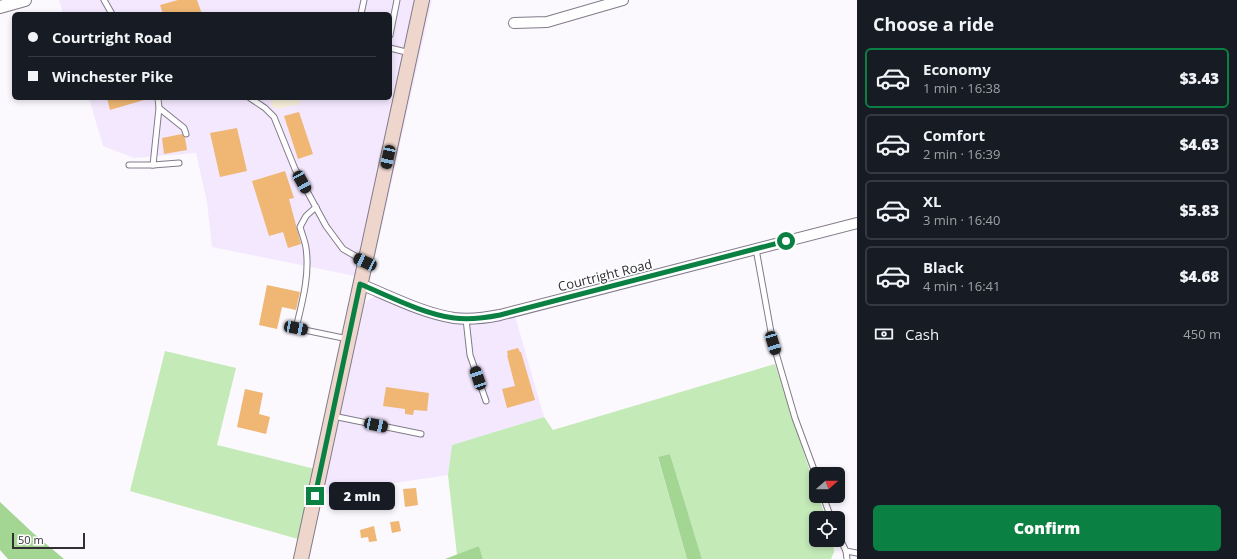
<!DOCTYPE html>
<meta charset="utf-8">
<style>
:root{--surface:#171b24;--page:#242831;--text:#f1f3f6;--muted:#9ea1a6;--line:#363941;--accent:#0b8043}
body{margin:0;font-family:"Open Sans",sans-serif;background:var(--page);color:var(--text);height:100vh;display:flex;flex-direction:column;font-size:15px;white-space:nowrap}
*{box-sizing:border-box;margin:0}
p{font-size:13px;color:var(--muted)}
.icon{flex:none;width:22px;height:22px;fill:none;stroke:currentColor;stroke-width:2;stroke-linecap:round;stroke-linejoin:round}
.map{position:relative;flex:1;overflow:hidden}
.panel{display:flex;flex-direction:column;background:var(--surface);width:380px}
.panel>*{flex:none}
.guide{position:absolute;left:12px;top:12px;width:380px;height:88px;border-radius:6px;box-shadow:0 2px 6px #0003;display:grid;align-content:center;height:88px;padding:0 16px;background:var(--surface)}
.needle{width:26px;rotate:69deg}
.fabs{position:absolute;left:809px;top:467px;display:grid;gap:8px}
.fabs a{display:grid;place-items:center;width:36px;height:36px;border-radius:6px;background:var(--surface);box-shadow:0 2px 6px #0003;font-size:20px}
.scale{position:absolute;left:12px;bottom:10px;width:73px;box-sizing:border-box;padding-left:4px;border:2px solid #322f35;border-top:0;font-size:11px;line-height:14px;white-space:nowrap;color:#322f35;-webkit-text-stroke:3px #fff;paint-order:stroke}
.end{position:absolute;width:18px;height:18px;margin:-9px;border:5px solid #0b8043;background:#fff;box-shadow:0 0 0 2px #fff}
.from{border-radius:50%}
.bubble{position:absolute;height:28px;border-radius:6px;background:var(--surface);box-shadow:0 2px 6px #0003;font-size:13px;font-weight:800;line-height:28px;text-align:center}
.car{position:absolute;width:12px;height:24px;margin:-12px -6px;border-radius:5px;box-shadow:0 0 3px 1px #0007;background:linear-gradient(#222 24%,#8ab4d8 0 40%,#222 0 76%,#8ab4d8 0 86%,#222 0)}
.guide b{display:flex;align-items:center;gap:14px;height:38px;font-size:15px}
.guide b+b{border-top:1px solid var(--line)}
.guide i{width:10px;height:10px;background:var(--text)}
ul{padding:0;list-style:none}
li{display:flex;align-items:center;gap:12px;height:60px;margin:0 8px 6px;padding:0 8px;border:2px solid var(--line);border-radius:6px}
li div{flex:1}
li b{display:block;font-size:15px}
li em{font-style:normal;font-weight:800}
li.active{border-color:var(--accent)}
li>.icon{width:36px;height:36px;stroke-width:1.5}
h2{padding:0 16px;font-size:18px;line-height:48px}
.pay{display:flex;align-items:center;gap:10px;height:44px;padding:0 16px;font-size:15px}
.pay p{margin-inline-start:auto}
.button{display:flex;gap:8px;margin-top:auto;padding:8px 16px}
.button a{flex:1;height:46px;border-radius:6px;background:var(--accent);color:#fff;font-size:16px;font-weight:800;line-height:46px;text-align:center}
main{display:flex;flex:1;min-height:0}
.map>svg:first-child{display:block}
.built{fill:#f4e8ff}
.industrial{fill:#f7efd9}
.green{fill:#c4eab8}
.forest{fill:#a3d692}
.building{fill:#efb674}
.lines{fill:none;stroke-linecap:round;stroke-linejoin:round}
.service-casing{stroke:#827b89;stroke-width:7}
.minor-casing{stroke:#827b89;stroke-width:12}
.tertiary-casing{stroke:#827b89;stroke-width:14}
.secondary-casing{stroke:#827b89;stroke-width:16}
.service{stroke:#fff;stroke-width:5}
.minor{stroke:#fff;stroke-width:10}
.tertiary{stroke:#fff;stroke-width:12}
.secondary{stroke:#eed6cd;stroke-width:14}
.route{stroke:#0b8043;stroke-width:5}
.labels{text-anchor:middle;stroke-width:3;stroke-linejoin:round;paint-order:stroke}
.street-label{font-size:13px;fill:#322f35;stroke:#fff}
</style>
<main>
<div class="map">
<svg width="857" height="559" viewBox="0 0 857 559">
<rect width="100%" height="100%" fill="#fbf8fe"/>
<!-- built -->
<g class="built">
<path d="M59,0H432L370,279L212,247L207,202L196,153L134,158L103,146L89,98H390V14H63Z"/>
<path d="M375,296L444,323L479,325L515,316L544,417L452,445L448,475L322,494L364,303Z"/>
</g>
<!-- industrial -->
<path class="industrial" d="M270,98H299L300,104L277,109L272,106Z"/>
<!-- green -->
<g class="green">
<path d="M165,351L236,368L217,445L315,469L298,539L130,491Z"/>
<path d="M775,364L816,490V496H818L826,518H816V540H833L834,552L831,559H702L670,454L658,458L687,559H483L479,546L457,555L448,475L452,445L544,417L553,430Z"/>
</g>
<!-- forest -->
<g class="forest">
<path d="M670,454L702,559H687L658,457Z"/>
<path d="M0,502L33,533L64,559H8L0,550Z"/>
<path d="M479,546L483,559H445Z"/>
</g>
<!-- building -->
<g class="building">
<path d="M178,0H197L202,14H163L160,5Z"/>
<path d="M107,98H144V100L110,110Z"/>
<path d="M299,112L313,154L298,159L284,116Z"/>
<path d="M237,128L247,171L220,177L210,133Z"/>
<path d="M182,134L185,138L187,150L164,154L162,138Z"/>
<path d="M285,171L294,198L289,199L301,244L288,248L283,232L269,236L252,181Z"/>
<path d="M267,285L300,292L296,310L282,307L277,329L259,325Z"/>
<path d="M518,348L520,352H521L535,400L507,408L502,389L515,386L507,355H508L507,351Z"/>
<path d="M386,387L429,393L427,411L414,410L413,415L405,414V409L383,406Z"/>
<path d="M245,389L263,393L259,414L270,417L266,434L237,427Z"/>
<path d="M416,488L418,505L405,507L403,489Z"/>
<path d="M399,521L401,531L392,533L390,522Z"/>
<path d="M374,526L377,541L369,542L368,537L361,538L360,530Z"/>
</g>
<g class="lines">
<defs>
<g id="service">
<path d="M104,0L112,14"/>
<path d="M361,14L364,0"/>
<path d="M390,35L397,0"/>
<path d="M390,48L410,53"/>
<path d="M158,98L159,108L184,128L186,134"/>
<path d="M250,98L265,108L274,117L295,169L326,226L343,249L364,261"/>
<path d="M159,108L153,165L179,163"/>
<path d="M129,165H153"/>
<path d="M756,249L773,343L795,418L816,475"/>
<path d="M466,319L470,355L486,401"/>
<path d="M290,327L348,339"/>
<path d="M296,328C302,303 310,275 306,248C305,241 302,234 300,227L306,216L316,207"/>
<path d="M333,416L421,434"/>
<path d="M823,496L831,518"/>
<path d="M838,535L846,551L857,553"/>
<path d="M846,551L847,559"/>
</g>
<g id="minor">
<path d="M514,23L547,22L623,0"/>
<path d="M360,284C390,296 422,313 454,318C470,320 485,318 500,315L857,223"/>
</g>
<path id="tertiary" d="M0,7L25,0"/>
<path id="secondary" d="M301,559L422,0"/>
</defs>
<!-- service casing -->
<use href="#service" class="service-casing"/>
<!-- minor casing -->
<use href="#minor" class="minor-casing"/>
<!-- tertiary casing -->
<use href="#tertiary" class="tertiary-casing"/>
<!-- secondary casing -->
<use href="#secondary" class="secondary-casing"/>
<!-- service -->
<use href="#service" class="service"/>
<!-- minor -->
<use href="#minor" class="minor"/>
<!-- tertiary -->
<use href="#tertiary" class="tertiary"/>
<!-- secondary -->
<use href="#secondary" class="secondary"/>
</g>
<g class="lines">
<!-- route -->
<path class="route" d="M315,496L360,284C389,296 423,314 454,318C470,320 485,318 500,315L786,241"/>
</g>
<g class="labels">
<!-- street labels -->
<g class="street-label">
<text transform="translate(605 275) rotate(-14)" y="5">Courtright Road</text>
</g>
</g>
</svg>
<div class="fabs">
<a><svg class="needle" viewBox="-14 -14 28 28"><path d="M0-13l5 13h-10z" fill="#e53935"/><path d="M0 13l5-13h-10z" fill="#9ea1a6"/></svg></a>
<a><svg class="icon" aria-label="locate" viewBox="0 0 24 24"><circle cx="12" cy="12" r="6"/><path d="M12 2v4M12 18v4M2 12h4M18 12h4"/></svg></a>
</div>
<div class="scale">50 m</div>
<i class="end from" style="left:786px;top:241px"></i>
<i class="end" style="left:315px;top:496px"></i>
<div class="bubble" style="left:329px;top:482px;width:66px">2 min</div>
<i class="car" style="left:388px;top:157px;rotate:192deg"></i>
<i class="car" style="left:302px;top:182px;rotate:151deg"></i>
<i class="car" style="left:365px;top:262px;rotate:295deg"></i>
<i class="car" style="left:296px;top:328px;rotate:101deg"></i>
<i class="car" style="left:773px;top:343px;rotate:163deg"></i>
<i class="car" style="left:478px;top:378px;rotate:341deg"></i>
<i class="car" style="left:376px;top:425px;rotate:102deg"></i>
<div class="guide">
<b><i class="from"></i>Courtright Road</b>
<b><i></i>Winchester Pike</b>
</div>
</div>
<section class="panel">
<h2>Choose a ride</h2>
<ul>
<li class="active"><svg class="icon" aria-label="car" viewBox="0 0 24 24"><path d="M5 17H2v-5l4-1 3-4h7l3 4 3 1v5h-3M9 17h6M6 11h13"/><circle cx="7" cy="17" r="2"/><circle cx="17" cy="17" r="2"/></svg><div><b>Economy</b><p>1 min · 16:38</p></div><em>$3.43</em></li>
<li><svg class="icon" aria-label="car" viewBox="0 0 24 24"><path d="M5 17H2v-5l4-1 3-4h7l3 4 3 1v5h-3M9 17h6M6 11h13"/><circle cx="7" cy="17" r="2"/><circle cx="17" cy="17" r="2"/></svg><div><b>Comfort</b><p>2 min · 16:39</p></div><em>$4.63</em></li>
<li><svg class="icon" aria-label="car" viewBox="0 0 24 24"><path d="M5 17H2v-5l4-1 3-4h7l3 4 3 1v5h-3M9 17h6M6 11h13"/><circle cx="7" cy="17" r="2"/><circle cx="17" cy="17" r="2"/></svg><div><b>XL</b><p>3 min · 16:40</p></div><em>$5.83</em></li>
<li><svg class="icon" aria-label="car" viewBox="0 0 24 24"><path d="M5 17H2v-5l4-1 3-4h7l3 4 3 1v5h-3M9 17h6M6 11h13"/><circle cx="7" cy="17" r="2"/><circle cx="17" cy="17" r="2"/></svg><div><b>Black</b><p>4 min · 16:41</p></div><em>$4.68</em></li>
</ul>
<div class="pay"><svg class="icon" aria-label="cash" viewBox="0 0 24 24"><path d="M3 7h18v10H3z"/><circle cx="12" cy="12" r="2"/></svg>Cash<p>450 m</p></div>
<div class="button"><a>Confirm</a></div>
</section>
</main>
